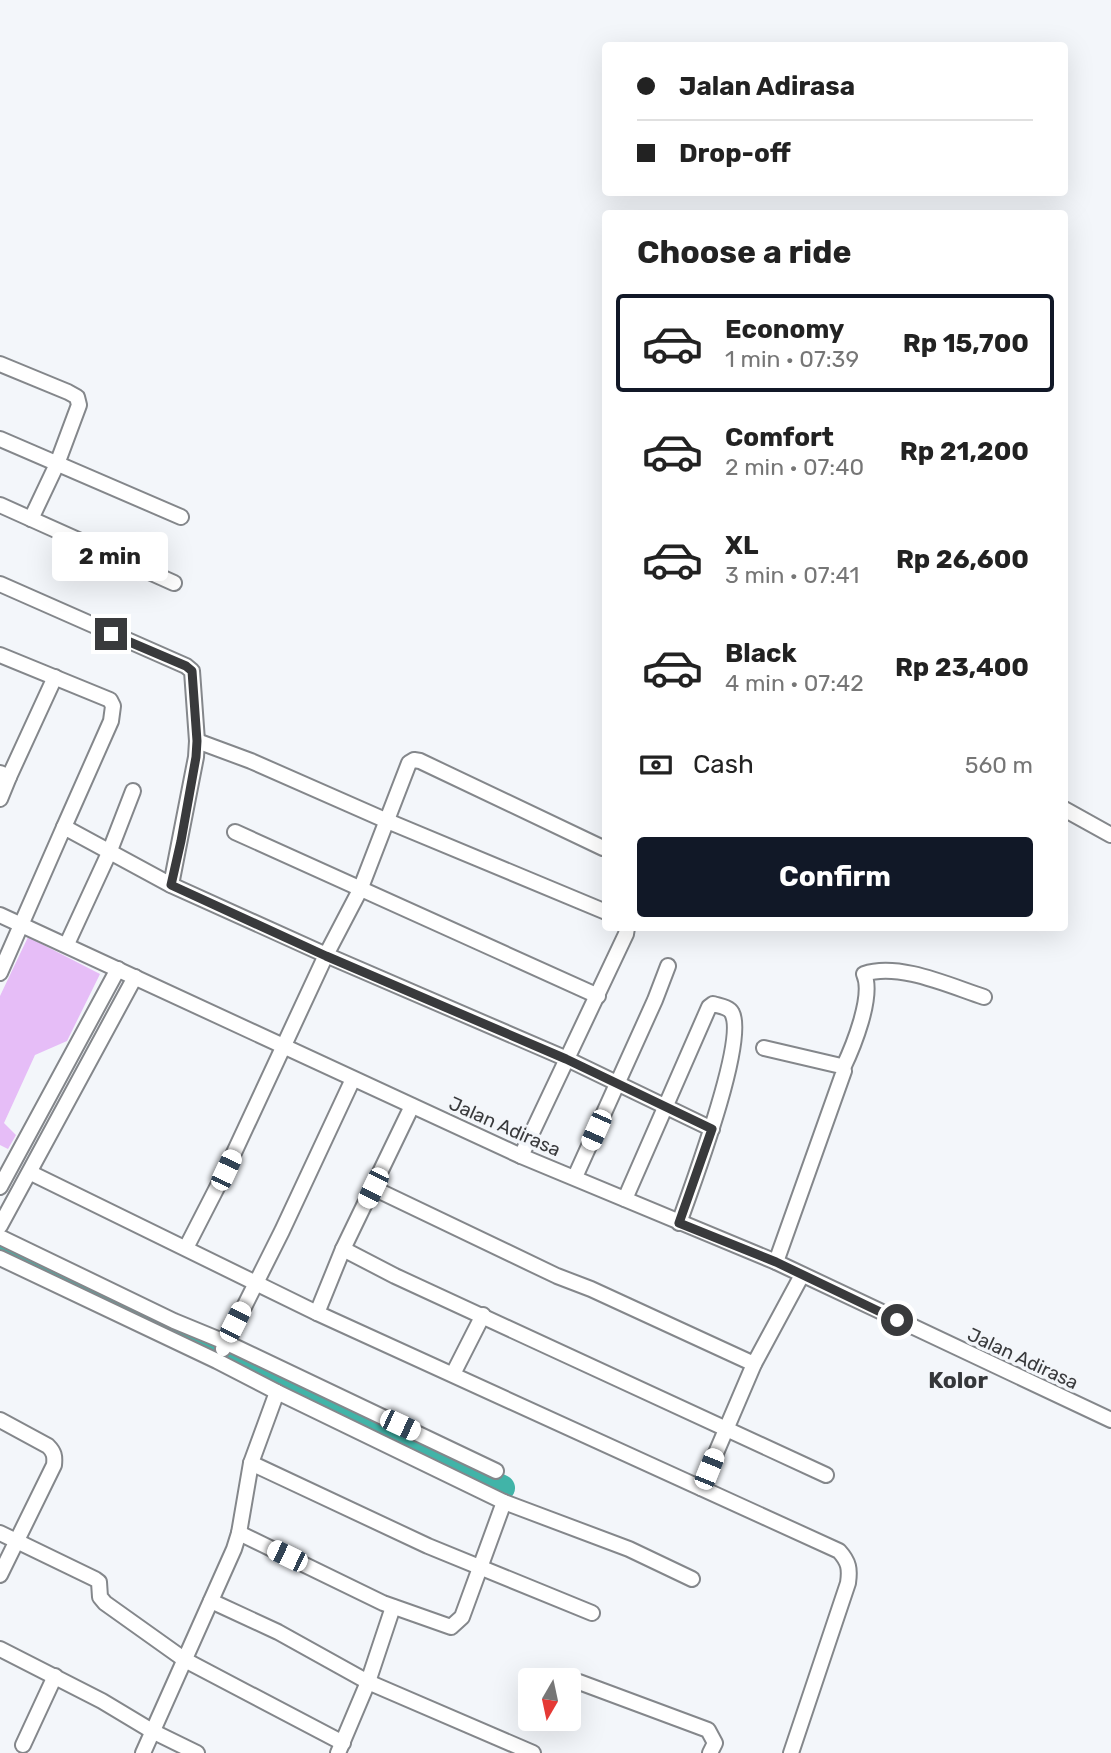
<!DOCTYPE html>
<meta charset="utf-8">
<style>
:root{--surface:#fff;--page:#f6f6f6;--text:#222;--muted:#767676;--line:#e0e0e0;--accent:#111827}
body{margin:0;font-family:Rubik,sans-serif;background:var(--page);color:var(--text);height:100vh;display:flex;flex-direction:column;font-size:26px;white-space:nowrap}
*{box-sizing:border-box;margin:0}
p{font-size:23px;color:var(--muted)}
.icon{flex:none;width:38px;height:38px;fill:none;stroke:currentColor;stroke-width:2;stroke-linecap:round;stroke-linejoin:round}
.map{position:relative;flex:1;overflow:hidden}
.sheet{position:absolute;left:602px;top:210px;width:466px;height:721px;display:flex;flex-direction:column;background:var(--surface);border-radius:7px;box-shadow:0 7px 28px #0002}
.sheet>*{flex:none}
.hud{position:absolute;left:602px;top:42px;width:466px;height:154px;border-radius:7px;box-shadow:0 7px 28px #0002;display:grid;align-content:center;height:154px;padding:0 35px;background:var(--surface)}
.needle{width:46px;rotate:189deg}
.controls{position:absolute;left:518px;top:1668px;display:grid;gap:14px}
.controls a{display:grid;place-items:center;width:63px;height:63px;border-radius:7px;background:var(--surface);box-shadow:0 7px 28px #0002;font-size:35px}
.end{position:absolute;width:32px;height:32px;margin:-16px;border:9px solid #393a3c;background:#fff;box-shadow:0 0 0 4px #fff}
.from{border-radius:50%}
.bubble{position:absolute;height:49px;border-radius:7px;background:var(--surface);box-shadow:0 7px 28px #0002;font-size:23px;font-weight:700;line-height:49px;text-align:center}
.car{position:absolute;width:21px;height:42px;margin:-21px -10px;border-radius:9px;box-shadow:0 0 5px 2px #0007;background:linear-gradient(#fff 24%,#345 0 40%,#fff 0 76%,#345 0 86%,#fff 0)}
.hud b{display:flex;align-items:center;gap:24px;height:66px;font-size:26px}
.hud b+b{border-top:2px solid var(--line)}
.hud i{width:18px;height:18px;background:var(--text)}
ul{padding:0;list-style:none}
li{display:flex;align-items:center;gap:21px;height:98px;margin:0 14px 10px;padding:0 21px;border:4px solid transparent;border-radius:7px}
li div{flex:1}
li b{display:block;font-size:26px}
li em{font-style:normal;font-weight:700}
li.on{border-color:var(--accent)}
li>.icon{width:63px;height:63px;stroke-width:1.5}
h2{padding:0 35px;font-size:32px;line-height:84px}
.pay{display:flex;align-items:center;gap:18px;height:77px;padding:0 35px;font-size:26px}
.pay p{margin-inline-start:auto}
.button{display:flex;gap:14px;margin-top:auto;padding:14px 35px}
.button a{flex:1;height:80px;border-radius:7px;background:var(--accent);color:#fff;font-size:28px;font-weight:700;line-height:80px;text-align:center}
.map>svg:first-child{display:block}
.green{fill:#e6bdf7}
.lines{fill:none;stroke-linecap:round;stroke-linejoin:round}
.river{stroke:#41b4a8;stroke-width:26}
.street-casing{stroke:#84878b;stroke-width:18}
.street{stroke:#fff;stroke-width:14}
.route{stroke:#393a3c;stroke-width:9}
.labels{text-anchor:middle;stroke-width:7;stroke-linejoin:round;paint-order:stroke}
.street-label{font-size:19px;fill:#393a3c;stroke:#f3f6fa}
.quarter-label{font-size:23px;font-weight:bold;fill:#35373a;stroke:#f3f6fa}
</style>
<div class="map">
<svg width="1111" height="1753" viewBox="0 0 1111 1753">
<rect width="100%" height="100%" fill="#f3f6fa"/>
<!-- green -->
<path class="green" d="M28,937L100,974L67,1041L35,1055L4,1123L16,1135L8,1149L0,1145V996Z"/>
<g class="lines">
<!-- river -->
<path class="river" d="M0,1246L232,1355L502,1488"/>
<defs>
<g id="street">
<path d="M0,364L68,392L77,397L79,405L57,464L31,519"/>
<path d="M0,439L181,517"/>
<path d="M0,505L174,583"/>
<path d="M0,584L186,666L192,671L197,741L196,757L171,885"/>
<path d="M0,655L110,700L113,706L111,721L64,827"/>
<path d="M197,741L251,761L385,820L606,912"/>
<path d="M0,773L9,777L0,799"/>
<path d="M9,777L55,677"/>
<path d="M1064,809L1111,835"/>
<path d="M235,832L598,996"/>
<path d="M0,915L521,1156L776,1262L1111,1420"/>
<path d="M67,944L109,853L133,791"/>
<path d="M0,973L64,827L171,885L326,955L567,1059L712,1129"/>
<path d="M764,1048L841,1066L844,1071L776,1262"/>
<path d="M843,1068C853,1047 874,996 864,974C899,962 950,986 984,997"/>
<path d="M521,1156L626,934L627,928"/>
<path d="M31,1173L317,1313L839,1551C849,1562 850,1569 848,1583L791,1753"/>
<path d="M575,1177L655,1000L668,966"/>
<path d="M0,1187L118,969"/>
<path d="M373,1188L557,1276L591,1289L754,1364"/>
<path d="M625,1199L709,1007L713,1004C719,1006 729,1007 732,1013C747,1041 691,1189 679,1223"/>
<path d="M0,1226L135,977"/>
<path d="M0,1237L174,1321L225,1342L496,1471"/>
<path d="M186,1248L226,1170L326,955L360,890L409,763L414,760L420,761L603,848"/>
<path d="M343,1249L395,1276L826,1475"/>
<path d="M0,1258L217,1361L277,1392L504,1502L629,1549L692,1579"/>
<path d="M317,1313L343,1249L412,1106"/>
<path d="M223,1349L282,1231L353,1079"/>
<path d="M453,1374L483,1315"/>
<path d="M0,1420L48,1446C54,1452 55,1456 54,1465L0,1575"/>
<path d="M251,1463L428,1546L592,1613"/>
<path d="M701,1488L754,1364L802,1275"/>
<path d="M0,1533L95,1579L99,1582L100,1597L105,1603L185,1660L343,1743"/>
<path d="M239,1533L383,1603L451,1627L462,1617L504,1502"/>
<path d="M211,1601L278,1632L368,1682L533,1753"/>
<path d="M0,1649L102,1701L152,1731L197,1753"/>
<path d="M579,1682L708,1730L715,1743L710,1753"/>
<path d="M23,1745L55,1676"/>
<path d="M143,1753L234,1549L239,1533L251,1463L277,1392"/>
<path d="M338,1753L368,1682L393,1607"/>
</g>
</defs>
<!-- street casing -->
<use href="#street" class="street-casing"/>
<!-- street -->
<use href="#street" class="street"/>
</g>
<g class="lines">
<!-- route -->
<path class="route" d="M111,634L186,666L192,671L197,741L196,757L181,841L171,885L326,956L566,1059L712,1129L679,1223L776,1262L897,1320"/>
</g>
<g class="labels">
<!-- street labels -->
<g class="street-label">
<text transform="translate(505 1126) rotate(24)" y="7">Jalan Adirasa</text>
<text transform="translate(1023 1358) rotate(25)" y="7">Jalan Adirasa</text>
</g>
<!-- quarter labels -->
<g class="quarter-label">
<text x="958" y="1388">Kolor</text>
</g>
</g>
</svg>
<div class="controls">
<a><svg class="needle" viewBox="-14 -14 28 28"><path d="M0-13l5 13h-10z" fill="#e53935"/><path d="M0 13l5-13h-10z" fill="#767676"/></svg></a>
</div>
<i class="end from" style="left:897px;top:1320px"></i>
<i class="end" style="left:111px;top:634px"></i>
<div class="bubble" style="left:52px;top:532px;width:116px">2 min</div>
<i class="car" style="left:596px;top:1130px;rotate:204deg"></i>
<i class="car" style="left:226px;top:1170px;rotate:25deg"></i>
<i class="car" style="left:373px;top:1188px;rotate:206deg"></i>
<i class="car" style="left:235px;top:1322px;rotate:27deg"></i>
<i class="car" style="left:400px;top:1425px;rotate:115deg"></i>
<i class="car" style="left:709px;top:1469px;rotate:22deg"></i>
<i class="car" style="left:287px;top:1556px;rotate:296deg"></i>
<div class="hud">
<b><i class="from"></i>Jalan Adirasa</b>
<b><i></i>Drop-off</b>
</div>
<section class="sheet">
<h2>Choose a ride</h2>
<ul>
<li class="on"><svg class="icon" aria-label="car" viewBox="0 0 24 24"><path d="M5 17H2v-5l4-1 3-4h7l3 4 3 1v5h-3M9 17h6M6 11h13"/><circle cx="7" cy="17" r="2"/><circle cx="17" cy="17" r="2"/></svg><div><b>Economy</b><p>1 min · 07:39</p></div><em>Rp 15,700</em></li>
<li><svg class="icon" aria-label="car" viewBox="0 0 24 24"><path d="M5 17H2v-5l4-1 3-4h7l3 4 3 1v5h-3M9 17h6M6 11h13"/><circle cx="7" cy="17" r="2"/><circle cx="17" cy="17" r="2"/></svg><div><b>Comfort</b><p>2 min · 07:40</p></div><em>Rp 21,200</em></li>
<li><svg class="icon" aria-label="car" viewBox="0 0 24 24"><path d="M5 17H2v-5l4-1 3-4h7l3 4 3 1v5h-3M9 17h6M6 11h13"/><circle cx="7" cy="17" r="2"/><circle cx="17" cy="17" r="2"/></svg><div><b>XL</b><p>3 min · 07:41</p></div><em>Rp 26,600</em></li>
<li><svg class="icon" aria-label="car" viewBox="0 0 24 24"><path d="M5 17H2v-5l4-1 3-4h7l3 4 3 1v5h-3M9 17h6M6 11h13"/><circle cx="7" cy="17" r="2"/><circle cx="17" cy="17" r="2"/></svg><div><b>Black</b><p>4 min · 07:42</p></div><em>Rp 23,400</em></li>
</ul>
<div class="pay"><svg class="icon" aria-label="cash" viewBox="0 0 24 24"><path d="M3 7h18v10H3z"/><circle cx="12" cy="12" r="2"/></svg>Cash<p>560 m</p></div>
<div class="button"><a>Confirm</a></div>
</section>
</div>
